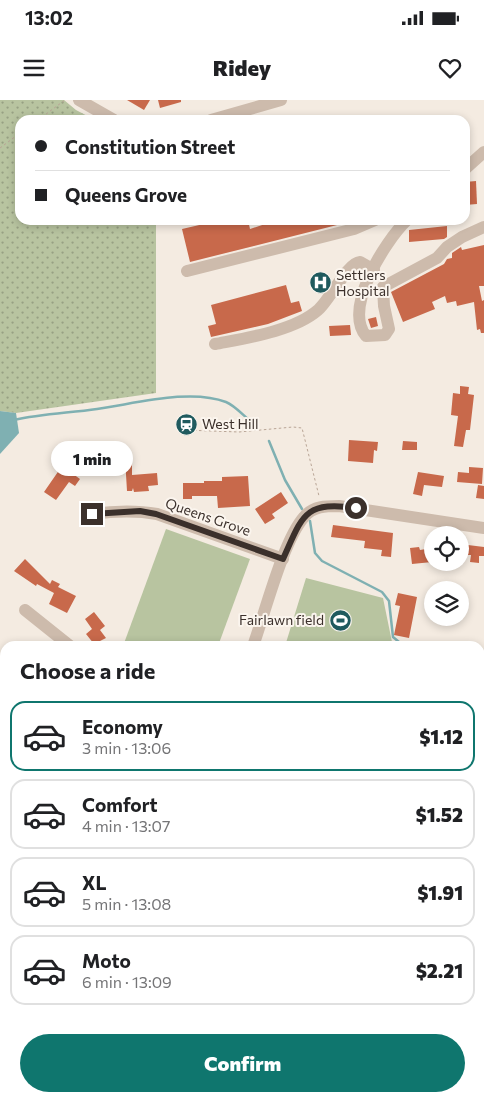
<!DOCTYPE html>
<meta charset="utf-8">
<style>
:root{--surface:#fff;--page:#f6f6f6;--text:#202124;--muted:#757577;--line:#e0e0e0;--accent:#0f766e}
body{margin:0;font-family:Commissioner,sans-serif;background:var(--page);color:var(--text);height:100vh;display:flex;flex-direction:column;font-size:19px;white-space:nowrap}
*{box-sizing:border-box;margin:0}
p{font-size:16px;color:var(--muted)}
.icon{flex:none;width:28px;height:28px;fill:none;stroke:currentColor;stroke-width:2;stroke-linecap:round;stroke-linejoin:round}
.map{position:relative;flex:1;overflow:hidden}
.side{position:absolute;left:0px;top:541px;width:485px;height:461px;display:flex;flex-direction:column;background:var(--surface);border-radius:15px 15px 0 0;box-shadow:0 2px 8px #0003}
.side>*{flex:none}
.top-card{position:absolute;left:15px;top:15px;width:455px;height:110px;border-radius:15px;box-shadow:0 2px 8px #0003;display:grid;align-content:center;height:110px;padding:0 20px;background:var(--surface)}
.controls{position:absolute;left:424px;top:426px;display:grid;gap:10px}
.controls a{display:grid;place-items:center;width:45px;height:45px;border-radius:50%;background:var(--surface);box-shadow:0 2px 8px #0003;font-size:25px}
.end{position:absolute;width:22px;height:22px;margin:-11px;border:6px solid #3b302b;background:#fff;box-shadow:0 0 0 2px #fff}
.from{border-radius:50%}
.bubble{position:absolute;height:35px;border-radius:18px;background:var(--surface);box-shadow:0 2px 8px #0003;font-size:16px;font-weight:800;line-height:35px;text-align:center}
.top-card b{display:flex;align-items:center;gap:18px;height:48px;font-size:19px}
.top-card b+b{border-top:1px solid var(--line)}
.top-card i{width:12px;height:12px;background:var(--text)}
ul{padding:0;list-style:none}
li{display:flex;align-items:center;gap:15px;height:70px;margin:0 10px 8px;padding:0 10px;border:2px solid var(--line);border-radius:15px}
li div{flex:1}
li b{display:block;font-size:19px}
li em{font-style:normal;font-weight:800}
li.current{border-color:var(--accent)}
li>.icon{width:45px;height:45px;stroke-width:1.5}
h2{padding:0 20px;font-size:22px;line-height:60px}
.primary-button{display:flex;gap:10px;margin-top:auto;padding:10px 20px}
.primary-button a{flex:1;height:58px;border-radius:30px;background:var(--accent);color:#fff;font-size:20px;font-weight:800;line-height:58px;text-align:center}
.status{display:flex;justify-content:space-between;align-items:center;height:35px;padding:0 25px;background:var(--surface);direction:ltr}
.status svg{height:14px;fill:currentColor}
header{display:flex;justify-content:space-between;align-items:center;height:65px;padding:0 20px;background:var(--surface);font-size:22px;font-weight:800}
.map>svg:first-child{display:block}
.grass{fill:url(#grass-dots)}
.green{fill:#b8c4a0}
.water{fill:#7fb0b2}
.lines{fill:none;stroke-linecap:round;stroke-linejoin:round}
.stream{stroke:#7fb0b2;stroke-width:2.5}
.building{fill:#c8694b}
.path{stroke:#b9a596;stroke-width:1;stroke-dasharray:2.5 2.5;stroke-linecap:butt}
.minor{stroke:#cdbbac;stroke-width:12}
.major{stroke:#7d675c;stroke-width:12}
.route{stroke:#3b302b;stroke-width:6}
.labels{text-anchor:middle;stroke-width:4;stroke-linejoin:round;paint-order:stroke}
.poi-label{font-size:14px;fill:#3b302b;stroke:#fbf5ee;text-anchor:start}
.street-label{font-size:14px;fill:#3b302b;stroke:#fbf5ee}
</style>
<div class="status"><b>13:02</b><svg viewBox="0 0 49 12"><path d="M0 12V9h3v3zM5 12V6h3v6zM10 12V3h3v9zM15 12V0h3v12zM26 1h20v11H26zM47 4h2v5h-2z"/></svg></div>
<header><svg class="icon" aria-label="menu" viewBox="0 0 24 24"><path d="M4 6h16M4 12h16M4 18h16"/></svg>Ridey<svg class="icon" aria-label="heart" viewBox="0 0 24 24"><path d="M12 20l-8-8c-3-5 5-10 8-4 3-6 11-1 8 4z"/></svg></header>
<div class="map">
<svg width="484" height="1002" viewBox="0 0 484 1002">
<defs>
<pattern id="grass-dots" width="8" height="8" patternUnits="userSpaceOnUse" patternTransform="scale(1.25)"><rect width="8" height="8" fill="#b8c4a0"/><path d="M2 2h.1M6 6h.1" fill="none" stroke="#97a083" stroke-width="1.8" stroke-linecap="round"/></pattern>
</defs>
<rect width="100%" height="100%" fill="#f4ebe1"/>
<!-- grass -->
<path class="grass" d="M0,0H64L76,10L95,20H20V120H156V293L16,313L0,311Z"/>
<!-- green -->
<g class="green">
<path d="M166,429L250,459L218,546H123Z"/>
<path d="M306,478L383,498L392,542L402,546H285Z"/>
<path d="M480,615L484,616V664L480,663Z"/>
</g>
<!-- water -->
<path class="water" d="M0,311L16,313L19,333L0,354Z"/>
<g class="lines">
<!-- stream -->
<g class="stream">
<path d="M14,320C41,314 69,313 97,309C134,304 190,288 226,302C234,305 243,315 250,321"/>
<path d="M269,341L285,380L302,409"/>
<path d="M310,421L315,453L322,461L382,492L389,501L393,537L399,542L414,546"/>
<path d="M480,573L484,576"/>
</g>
</g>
<!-- building -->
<g class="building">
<path d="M127,0H150L144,10Z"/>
<path d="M158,0H181V2L160,8Z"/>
<path d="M476,81L477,104L465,105V82Z"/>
<path d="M221,120H248L250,129L277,120H345V123L190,162L182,129Z"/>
<path d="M447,126V137L444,139L409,142V130Z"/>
<path d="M484,145V186H479L482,201L484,200V233H481L480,229L477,230L474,202L457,206L456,201L447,203L445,196L432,202L435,209L403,222L391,192L444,164L447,159L452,158V153L461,147L462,150Z"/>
<path d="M286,185L291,203L299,201L302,211L268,224L211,237L208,226L216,224L211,205Z"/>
<path d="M376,217L378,226L371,228L368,219Z"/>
<path d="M350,225L351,235L330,236L329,226Z"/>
<path d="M460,286L469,287L468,294L474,295L470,330H466L463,347L454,346L458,316L451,315L453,293L460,294Z"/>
<path d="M349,340L378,342L377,351L374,350L373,363L348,361Z"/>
<path d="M403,341L417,342V350H402Z"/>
<path d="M125,358H132V375L157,373L158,385L148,386L149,391L134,392L133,388L132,391H127Z"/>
<path d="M62,366L80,379L75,386L69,382L56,400L44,392Z"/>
<path d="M469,367L483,368L482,384L457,382L458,372L469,373Z"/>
<path d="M418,372L444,376L442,387L424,385L422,396L413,394Z"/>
<path d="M248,376L250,406L218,408L217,396H192V399H183V383H204V381H222V377Z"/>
<path d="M478,385L484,386V399L476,398Z"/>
<path d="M281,392L288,403L272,414L275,418L265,424L255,409Z"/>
<path d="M333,425L393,433L391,457L381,456L382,450L364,448L365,441L331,437Z"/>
<path d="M468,445L484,447V456H479V463L470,462L471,455H467Z"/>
<path d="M419,447L420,450L432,448V462L412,464L410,448Z"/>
<path d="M25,459L50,484L52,480L60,484L58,487L76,496L67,513L49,504L54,493L37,484L36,486L14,471Z"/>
<path d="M398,493L417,497L409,538L394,535L400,506L395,505Z"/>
<path d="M94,512L105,526L100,530L106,538L94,544L86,534L92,529L85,519Z"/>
</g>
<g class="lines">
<!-- path -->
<g class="path">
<path d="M38,20L65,0"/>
<path d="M0,48L20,33"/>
<path d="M184,330L239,332L293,327L302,328L319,396"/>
</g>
<!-- minor -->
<g class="minor">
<path d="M79,0L114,20"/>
<path d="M211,20L281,0"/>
<path d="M465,69L484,52"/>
<path d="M407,120C385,141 343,208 366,236L385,235L389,229L384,206L383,187L437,158L447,147L462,137L484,127"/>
<path d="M187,171L354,129L375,120"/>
<path d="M215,244C246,238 294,231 318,210C330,200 347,163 360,162L374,170"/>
<path d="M92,414C114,411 135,410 157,414L283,459"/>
<path d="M25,510L70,546"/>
<path d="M253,546C265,513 283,441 304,417C313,406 326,406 339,406L484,428"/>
<path d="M0,606L5,593"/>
<path d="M0,651L5,659"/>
<path d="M480,699L484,701"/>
<path d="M480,893L484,890"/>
<path d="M0,982L5,979"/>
<path d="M480,989L484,987"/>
<path d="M217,998L220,1002"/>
<path d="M130,1002L138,998"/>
<path d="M305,1002L312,998"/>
<path d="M460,1002L467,998"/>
</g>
<!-- major -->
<g class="major">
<path d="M0,591L5,593"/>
<path d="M480,788L484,789"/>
</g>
</g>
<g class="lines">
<!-- route -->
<path class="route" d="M92,414L140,411L156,414L283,459C303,415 304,401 356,408"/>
</g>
<!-- icons -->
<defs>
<symbol id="hospital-disc" viewBox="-11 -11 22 22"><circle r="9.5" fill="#1f5a5e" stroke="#fbf5ee"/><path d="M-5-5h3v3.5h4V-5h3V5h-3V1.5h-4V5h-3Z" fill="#fff"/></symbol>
<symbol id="station-disc" viewBox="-11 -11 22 22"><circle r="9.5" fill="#1f5a5e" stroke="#fbf5ee"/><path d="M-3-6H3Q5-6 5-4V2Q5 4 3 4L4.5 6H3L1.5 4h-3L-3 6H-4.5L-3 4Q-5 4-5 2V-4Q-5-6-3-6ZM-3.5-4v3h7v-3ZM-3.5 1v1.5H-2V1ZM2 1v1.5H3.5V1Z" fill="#fff"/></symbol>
<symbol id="stadium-disc" viewBox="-11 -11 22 22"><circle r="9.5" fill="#1f5a5e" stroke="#fbf5ee"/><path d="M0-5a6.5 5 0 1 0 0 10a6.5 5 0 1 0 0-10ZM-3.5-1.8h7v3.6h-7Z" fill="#fff"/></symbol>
</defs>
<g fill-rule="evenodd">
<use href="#hospital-disc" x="308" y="170" width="25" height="25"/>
<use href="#station-disc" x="174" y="312" width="25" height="25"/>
<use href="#stadium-disc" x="328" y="508" width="25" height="25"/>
</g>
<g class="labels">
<!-- poi labels -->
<g class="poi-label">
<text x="336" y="180">Settlers<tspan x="336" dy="16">Hospital</tspan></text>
<text x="202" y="329">West Hill</text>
<text x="324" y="525" text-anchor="end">Fairlawn field</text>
</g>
<!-- street labels -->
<g class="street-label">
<text transform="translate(208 417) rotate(19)" y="5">Queens Grove</text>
</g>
</g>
</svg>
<div class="controls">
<a><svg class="icon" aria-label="locate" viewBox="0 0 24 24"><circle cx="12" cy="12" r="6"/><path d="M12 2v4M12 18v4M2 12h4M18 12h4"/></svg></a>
<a><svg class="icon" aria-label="layers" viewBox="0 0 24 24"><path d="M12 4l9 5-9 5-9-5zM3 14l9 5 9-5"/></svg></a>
</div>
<i class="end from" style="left:356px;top:408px"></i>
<i class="end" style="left:92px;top:414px"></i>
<div class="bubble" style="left:51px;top:341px;width:82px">1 min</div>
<div class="top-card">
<b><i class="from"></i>Constitution Street</b>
<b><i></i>Queens Grove</b>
</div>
<section class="side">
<h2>Choose a ride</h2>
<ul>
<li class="current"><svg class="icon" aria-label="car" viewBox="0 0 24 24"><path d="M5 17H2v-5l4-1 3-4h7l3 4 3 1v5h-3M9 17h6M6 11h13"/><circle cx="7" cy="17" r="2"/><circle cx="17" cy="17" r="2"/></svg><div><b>Economy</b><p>3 min · 13:06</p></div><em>$1.12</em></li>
<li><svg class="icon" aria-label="car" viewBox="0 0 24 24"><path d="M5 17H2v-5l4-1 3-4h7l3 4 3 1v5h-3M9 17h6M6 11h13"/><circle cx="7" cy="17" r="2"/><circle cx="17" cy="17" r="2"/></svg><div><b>Comfort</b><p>4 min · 13:07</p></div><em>$1.52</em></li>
<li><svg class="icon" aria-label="car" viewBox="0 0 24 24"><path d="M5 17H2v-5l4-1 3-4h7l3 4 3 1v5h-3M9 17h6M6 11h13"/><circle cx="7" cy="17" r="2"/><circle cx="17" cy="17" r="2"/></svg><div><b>XL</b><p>5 min · 13:08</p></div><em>$1.91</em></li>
<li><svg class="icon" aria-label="car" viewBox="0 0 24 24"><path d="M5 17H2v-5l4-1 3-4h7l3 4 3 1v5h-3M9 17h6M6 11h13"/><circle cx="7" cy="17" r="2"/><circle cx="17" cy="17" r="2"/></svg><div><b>Moto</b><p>6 min · 13:09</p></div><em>$2.21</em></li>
</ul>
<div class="primary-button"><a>Confirm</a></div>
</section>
</div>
